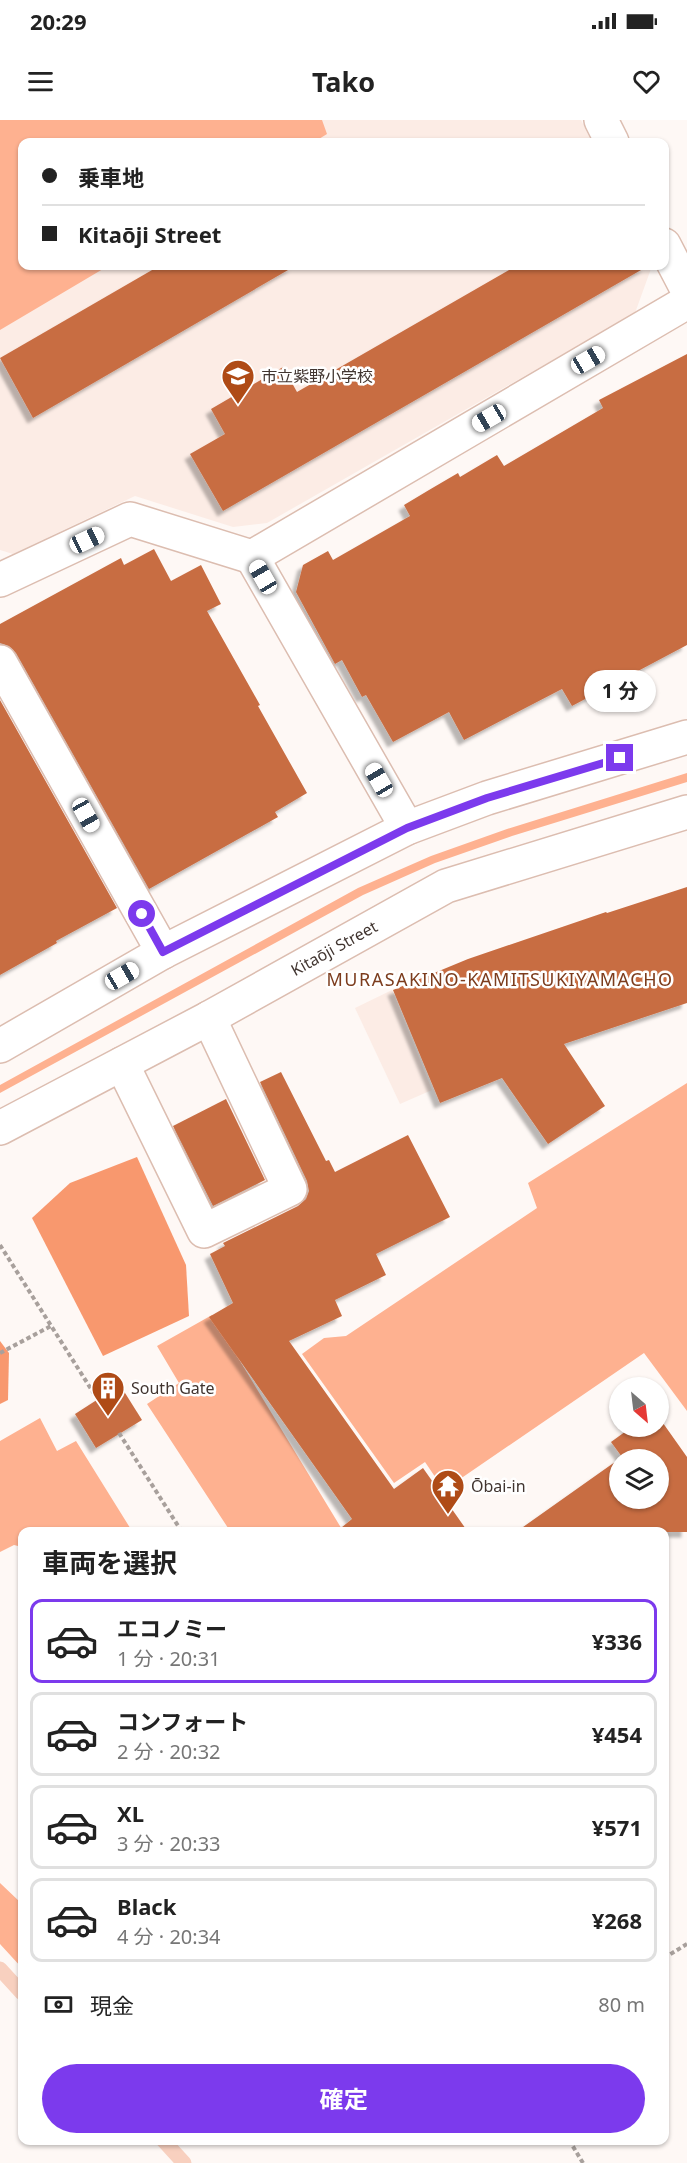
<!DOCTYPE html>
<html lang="ja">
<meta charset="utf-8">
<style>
:root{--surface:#fff;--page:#f2f2f2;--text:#222;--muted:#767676;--line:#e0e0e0;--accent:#7c3aed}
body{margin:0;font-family:"Noto Sans","Noto Sans JP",sans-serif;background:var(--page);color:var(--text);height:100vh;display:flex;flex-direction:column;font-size:22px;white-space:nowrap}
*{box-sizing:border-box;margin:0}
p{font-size:20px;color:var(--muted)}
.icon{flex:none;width:33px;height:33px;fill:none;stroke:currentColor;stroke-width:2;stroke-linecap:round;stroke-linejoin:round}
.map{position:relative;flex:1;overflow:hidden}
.side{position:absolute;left:18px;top:1407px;width:651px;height:618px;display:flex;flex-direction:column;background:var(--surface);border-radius:12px;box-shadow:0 2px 4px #0004}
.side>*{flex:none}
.hud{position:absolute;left:18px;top:18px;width:651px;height:132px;border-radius:12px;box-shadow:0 2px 4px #0004;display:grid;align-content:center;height:132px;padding:0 24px;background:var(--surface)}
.needle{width:39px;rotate:152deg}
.controls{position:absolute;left:609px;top:1257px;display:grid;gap:12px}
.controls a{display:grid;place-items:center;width:60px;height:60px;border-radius:50%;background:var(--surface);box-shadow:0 2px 4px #0004;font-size:30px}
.end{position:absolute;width:27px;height:27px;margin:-14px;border:8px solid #7c3aed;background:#fff;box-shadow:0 0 0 3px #fff}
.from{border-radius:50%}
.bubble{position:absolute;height:42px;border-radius:21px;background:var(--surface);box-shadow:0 2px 4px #0004;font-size:20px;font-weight:700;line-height:42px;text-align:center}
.car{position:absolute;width:18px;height:36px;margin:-18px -9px;border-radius:8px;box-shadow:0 0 4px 2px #0007;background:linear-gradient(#fff 24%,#345 0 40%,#fff 0 76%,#345 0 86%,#fff 0)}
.hud b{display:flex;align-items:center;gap:21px;height:57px;font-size:22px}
.hud b+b{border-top:2px solid var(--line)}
.hud i{width:15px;height:15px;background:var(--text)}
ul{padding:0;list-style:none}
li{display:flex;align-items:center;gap:18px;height:84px;margin:0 12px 9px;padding:0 12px;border:3px solid var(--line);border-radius:12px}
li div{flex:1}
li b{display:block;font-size:22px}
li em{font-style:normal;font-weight:700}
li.current{border-color:var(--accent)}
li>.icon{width:54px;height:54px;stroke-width:1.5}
h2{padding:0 24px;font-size:27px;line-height:72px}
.pay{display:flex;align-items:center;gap:15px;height:66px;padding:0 24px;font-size:22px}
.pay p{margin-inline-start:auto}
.button{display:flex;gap:12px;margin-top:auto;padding:12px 24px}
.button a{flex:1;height:69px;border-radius:36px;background:var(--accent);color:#fff;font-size:24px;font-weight:700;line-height:69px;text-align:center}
.status{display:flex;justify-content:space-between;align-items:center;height:42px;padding:0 30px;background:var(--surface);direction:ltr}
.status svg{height:16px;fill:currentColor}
header{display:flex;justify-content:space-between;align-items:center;height:78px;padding:0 24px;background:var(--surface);font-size:27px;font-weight:700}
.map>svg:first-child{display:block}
.built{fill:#fcece5}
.green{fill:#feb190}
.forest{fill:#f8986e}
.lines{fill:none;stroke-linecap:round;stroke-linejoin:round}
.stream{stroke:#f8d0bf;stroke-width:15}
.building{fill:#c86d43;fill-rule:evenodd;filter:url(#shadow)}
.minor-casing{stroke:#dcbdb0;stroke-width:36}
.major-casing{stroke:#dcbdb0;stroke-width:36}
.path{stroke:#a8a09c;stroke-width:4;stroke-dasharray:4.5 3;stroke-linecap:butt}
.minor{stroke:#fff;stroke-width:33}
.major{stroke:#fff;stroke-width:33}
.route{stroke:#7c3aed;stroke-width:8}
.labels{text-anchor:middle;stroke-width:5;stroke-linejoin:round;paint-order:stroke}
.poi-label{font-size:16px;fill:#413530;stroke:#fff;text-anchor:start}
.street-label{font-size:16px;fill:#413530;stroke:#fff}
.neighbourhood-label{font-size:18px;letter-spacing:1.5px;fill:#7c3c1d;stroke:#fff}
</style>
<div class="status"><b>20:29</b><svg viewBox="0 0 49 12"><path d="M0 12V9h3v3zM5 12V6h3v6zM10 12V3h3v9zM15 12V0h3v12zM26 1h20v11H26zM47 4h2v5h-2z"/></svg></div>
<header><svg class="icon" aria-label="menu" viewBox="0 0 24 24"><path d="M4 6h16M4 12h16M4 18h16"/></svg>Tako<svg class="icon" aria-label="heart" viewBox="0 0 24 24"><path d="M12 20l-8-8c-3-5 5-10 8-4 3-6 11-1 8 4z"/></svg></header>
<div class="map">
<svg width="687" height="2043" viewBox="0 0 687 2043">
<defs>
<filter id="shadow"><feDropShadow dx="-5.5" dy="5.5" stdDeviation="1.5" flood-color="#0004"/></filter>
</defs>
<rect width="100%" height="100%" fill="#fef8f5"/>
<!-- built -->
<g class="built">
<path d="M0,0H581L592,22H22V146H652L635,193L267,403L233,407L135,376L13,434L0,430Z"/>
<path d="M392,870L432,970L400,984L355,888Z"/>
</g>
<!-- green -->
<g class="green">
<path d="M0,0H322L327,14L314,22H22V146H108L0,210Z"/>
<path d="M687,653V662L512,716L435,743L363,775L0,973V965L358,768L431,736L507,709Z"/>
<path d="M687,963V1291L644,1233L444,1370L425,1342L394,1363L302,1234L324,1218L346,1216L537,1088L528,1063Z"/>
<path d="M212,1195L343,1411H230L147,1284L179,1263L157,1226Z"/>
<path d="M40,1298L57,1331L76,1321L132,1411L22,1412V1427L14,1425L0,1432V1321Z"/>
<path d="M0,1763L20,1782L22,1781V1848L0,1824Z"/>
</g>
<!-- forest -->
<g class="forest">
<path d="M137,1037L186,1145L189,1196L103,1236L32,1098L70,1063Z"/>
<path d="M0,1221L9,1233L8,1280L0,1284Z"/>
</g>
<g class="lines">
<!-- stream -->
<g class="stream">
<path d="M0,1849L22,1873"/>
<path d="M163,2020L184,2043"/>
</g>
</g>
<!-- building -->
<g class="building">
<path d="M159,146H295L33,298L0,238Z"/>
<path d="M516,146H648L223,391L190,334L225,314L211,289L283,247L297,272Z"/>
<path d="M687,234V525L572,586L562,569L464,620L449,592L393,622L366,575L362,577L342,540L335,544L296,472L303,445L328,431L333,440L410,396L404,385L429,370L458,353L460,357L497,335L504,346L603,288L599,280Z"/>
<path d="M154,429L171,461L201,445L221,484L207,491L260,585L258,586L307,673L275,692L278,697L149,769L16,533L9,526L0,523V504L121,438L124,445Z"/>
<path d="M0,580L117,788L56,821L57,823L0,855Z"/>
<path d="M687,767V883L564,924L605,986L548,1024L502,958L440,983L393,870L468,839L606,792L607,793Z"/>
<path d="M281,952L326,1041L329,1040L335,1052L408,1015L450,1097L376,1134L386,1155L335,1180L342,1196L289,1221L394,1369L423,1348L468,1412H336L352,1399L209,1197L233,1183L210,1134L225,1126L223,1123L298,1086L306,1079L309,1071L307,1061L260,962Z"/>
<path d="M226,979L265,1060L213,1086L173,1006Z"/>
<path d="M120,1265L142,1300L96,1328L75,1294Z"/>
<path d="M658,1296L687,1337V1412H516L622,1337L611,1322L633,1306H658ZM620,1340H658V1378H620Z"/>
</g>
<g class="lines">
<defs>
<g id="minor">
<path d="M601,0L612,22"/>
<path d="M664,125L687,169"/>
<path d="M252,437L407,708"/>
<path d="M0,460L130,399L252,437L687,182"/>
<path d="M0,542L163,832"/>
<path d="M122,944L204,1111L290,1069L209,898"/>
</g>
<g id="major">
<path d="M0,926L163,832L407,708L487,678L687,617"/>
<path d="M0,1008L209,898L446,766L687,692"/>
</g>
</defs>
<!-- minor casing -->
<use href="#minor" class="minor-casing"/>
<!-- major casing -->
<use href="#major" class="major-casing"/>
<!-- path -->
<g class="path">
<path d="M0,1125L98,1280"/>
<path d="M0,1233L51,1206"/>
<path d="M119,1313L182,1412"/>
<path d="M664,1838L687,1824"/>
<path d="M569,2020L583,2043"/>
</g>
<!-- minor -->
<use href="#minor" class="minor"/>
<!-- major -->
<use href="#major" class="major"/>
</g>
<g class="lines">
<!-- route -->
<path class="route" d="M142,794L163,832L407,708L487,678L620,638"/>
</g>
<!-- icons -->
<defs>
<symbol id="school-pin" viewBox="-11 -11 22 30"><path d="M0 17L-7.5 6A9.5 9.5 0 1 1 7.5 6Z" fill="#af4b16" stroke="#fff"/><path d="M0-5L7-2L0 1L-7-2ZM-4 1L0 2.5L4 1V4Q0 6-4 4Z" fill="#fff"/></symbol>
<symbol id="building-pin" viewBox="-11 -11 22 30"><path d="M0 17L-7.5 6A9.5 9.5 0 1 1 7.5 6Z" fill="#af4b16" stroke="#fff"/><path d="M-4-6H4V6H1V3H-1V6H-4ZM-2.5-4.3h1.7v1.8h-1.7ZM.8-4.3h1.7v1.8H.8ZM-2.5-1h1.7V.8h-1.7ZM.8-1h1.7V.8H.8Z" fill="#fff"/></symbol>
<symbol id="temple-pin" viewBox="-11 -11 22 30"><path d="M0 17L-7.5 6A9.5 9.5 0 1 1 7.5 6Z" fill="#af4b16" stroke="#fff"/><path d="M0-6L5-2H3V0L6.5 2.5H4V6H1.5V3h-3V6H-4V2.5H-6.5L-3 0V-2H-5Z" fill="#fff"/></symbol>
</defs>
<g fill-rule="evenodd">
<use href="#school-pin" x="219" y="237" width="38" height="52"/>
<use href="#building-pin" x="89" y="1249" width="38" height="52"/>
<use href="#temple-pin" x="429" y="1347" width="38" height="52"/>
</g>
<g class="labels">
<!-- poi labels -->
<g class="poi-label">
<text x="261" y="262">市立紫野小学校</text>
<text x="131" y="1274">South Gate</text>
<text x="471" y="1372">Ōbai-in</text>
</g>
<!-- street labels -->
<g class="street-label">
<text transform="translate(334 828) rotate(-29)" y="6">Kitaōji Street</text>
</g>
<!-- neighbourhood labels -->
<g class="neighbourhood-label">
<text x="500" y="866">MURASAKINO-KAMITSUKIYAMACHO</text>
</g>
</g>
</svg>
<div class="controls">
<a><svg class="needle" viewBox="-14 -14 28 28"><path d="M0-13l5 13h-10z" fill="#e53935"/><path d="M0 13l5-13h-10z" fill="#767676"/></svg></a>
<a><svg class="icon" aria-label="layers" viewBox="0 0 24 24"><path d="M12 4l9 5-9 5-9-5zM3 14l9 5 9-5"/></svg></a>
</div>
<i class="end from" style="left:142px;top:794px"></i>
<i class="end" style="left:620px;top:638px"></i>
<div class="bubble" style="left:584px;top:550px;width:72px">1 分</div>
<i class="car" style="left:588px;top:240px;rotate:60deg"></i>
<i class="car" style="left:489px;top:298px;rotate:240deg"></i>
<i class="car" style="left:87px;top:420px;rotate:65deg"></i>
<i class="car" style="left:263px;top:457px;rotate:330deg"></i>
<i class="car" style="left:379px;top:660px;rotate:330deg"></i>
<i class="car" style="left:86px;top:695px;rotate:151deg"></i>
<i class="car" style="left:122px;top:856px;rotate:60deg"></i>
<div class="hud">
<b><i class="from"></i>乗車地</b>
<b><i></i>Kitaōji Street</b>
</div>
<section class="side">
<h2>車両を選択</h2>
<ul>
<li class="current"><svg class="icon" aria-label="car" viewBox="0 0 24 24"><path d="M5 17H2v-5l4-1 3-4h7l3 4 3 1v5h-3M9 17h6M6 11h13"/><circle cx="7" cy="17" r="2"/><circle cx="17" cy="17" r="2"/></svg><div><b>エコノミー</b><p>1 分 · 20:31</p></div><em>¥336</em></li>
<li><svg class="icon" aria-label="car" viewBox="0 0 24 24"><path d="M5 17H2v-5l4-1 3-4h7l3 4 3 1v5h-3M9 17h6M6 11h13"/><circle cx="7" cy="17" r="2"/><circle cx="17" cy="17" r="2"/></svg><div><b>コンフォート</b><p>2 分 · 20:32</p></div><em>¥454</em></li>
<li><svg class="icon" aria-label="car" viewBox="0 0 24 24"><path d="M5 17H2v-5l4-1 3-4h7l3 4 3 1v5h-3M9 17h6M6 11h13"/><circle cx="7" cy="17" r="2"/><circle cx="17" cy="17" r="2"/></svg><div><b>XL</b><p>3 分 · 20:33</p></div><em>¥571</em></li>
<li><svg class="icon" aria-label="car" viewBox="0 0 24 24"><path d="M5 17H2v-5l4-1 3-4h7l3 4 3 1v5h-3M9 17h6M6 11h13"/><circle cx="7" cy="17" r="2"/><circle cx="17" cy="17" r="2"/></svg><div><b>Black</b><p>4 分 · 20:34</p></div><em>¥268</em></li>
</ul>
<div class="pay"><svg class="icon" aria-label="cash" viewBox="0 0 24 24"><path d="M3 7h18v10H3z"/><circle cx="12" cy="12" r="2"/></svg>現金<p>80 m</p></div>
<div class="button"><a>確定</a></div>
</section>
</div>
